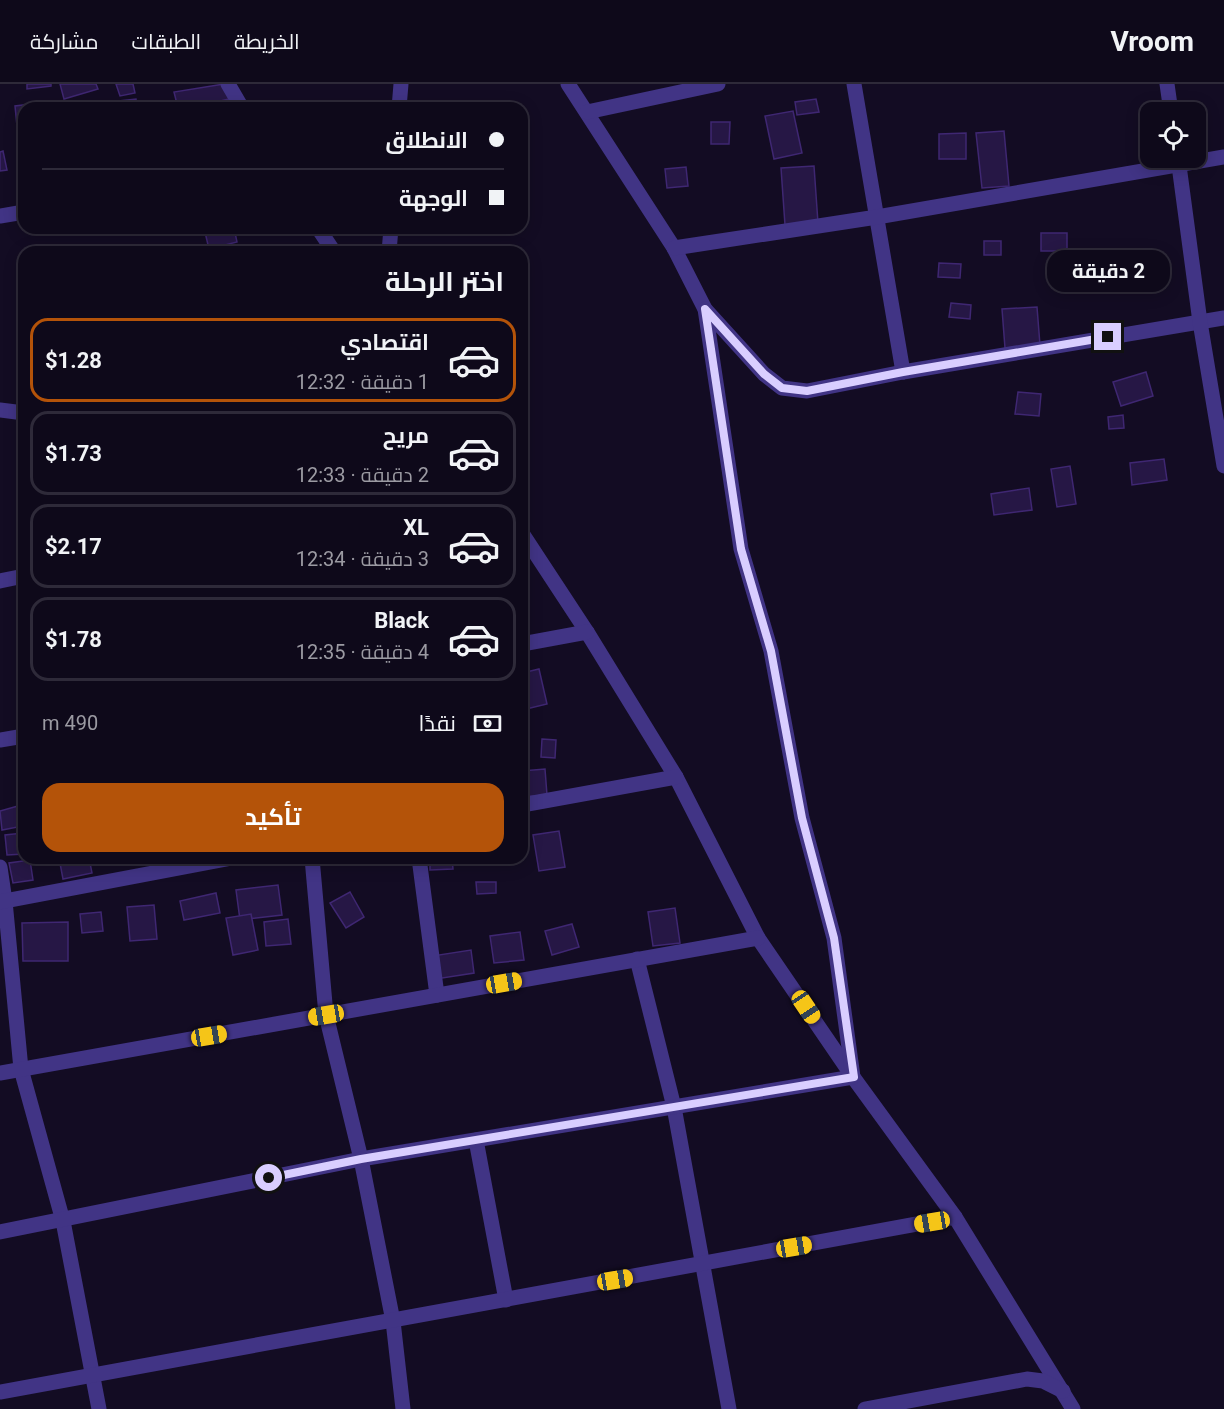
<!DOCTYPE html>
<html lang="ar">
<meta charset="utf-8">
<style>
:root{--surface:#0e091a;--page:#1c1727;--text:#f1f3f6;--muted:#9b9aa2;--line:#2e2a39;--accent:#b45309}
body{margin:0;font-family:Roboto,Cairo,sans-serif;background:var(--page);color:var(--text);direction:rtl;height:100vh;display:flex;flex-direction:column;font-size:22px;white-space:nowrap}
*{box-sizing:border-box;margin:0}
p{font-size:20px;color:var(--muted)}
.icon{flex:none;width:33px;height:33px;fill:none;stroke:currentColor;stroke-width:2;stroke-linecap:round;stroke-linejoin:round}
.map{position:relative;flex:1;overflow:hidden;direction:ltr}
.sheet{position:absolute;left:18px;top:162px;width:510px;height:618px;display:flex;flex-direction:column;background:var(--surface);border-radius:18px;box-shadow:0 3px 15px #0003,0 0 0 2px var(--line);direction:rtl}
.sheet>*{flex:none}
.hud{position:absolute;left:18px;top:18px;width:510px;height:132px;border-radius:18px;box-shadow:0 3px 15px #0003,0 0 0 2px var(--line);direction:rtl;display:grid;align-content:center;height:132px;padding:0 24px;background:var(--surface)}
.fabs{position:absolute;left:1140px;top:18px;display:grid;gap:12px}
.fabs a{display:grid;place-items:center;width:66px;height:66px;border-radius:12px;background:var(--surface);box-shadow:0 3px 15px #0003,0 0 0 2px var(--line);font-size:30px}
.end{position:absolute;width:27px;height:27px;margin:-14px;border:8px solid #d9ceff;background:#111;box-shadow:0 0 0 3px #111}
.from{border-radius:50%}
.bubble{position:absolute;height:42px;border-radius:18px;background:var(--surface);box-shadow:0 3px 15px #0003,0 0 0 2px var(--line);font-size:20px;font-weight:700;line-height:42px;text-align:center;direction:rtl}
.car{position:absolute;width:18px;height:36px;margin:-18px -9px;border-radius:8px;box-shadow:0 0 4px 2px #0007;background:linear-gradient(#f5c518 24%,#345 0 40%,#f5c518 0 76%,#345 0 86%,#f5c518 0)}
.hud b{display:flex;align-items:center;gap:21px;height:57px;font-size:22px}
.hud b+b{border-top:2px solid var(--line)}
.hud i{width:15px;height:15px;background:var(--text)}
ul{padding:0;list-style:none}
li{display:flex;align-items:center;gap:18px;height:84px;margin:0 12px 9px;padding:0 12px;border:3px solid var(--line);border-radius:18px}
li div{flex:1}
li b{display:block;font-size:22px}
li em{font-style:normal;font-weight:700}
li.on{border-color:var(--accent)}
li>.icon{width:54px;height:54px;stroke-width:1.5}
h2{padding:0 24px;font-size:27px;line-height:72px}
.pay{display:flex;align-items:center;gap:15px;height:66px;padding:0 24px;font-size:22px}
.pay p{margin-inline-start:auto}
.action{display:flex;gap:12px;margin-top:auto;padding:12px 24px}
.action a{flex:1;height:69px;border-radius:18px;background:var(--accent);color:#fff;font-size:24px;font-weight:700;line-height:69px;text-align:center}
header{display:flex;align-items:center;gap:36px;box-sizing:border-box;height:84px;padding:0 30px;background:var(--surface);border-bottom:2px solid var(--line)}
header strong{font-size:28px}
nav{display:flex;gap:33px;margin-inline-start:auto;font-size:21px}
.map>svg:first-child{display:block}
.building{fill:#261745;stroke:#3f2772;stroke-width:1.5}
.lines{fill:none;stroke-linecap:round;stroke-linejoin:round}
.minor{stroke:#413485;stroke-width:15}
.route{stroke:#d9ceff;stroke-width:8}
</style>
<header>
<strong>Vroom</strong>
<nav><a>الخريطة</a><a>الطبقات</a><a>مشاركة</a></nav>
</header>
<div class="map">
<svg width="1224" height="1325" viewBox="0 0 1224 1325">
<rect width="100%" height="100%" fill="#130c23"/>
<!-- building -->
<g class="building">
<path d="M27,0H51V2L27,5Z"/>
<path d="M60,0H96L98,5L64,15Z"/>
<path d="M116,0H133L135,9L120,12Z"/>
<path d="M224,0L238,13L189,24H178L174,8Z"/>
<path d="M136,15L137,24H120L119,17Z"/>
<path d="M816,15L819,28L797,31L795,18Z"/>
<path d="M31,20L32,24H24V51L18,52L15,22Z"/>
<path d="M793,27L802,69L774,75L765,32Z"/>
<path d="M711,38H730L729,60H711Z"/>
<path d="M1004,47L1009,102L982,104L976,49Z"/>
<path d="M966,49V75H939V50Z"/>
<path d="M3,67L7,86L0,87V68Z"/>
<path d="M814,82L818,139L785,141L781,84Z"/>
<path d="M686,83L688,102L667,104L665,85Z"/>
<path d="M204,144H234L237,158L209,165Z"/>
<rect x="1041" y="149" width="26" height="18"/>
<rect x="984" y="157" width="17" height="14"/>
<path d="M939,179L961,180L960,194L938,193Z"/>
<path d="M951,219L971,221L970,235L949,233Z"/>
<path d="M1037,223L1040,261L1005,264L1002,225Z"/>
<path d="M1146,288L1153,312L1121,322L1113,298Z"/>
<path d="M1018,308L1041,310L1039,332L1015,330Z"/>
<path d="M1123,331L1124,344L1109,345L1108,333Z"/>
<path d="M1164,375L1167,396L1132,401L1130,379Z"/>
<path d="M17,379H24V400H18Z"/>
<path d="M1070,382L1076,420L1057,423L1051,385Z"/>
<path d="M1029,404L1032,426L994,431L991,410Z"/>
<path d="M539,585L547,620L522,626V589Z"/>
<path d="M542,655L556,656L555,674L541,673Z"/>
<path d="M545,685L547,711L522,713V687Z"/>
<path d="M18,722L23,742L2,746L0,727Z"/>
<path d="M559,747L565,783L539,787L533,751Z"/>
<path d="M23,749L24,770L7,771L5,751Z"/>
<path d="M59,774H89L92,789L63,795Z"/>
<path d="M430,774H452L453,785L430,786Z"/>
<path d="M30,776L33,796L13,799L9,779Z"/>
<path d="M476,798H496V809L477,810Z"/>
<path d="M278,801L282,831L240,836L236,806Z"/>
<path d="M350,808L364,833L346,844L330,819Z"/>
<path d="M216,809L220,829L184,836L180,817Z"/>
<path d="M154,821L157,855L130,857L127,823Z"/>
<path d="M675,824L680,859L653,862L648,828Z"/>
<path d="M101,828L103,847L82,849L80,830Z"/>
<path d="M251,830L258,866L233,871L226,834Z"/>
<path d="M288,835L291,860L266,862L264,838Z"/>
<path d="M68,838V877H23L22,839Z"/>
<path d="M572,840L579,863L552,871L545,847Z"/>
<path d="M520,848L524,876L494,879L490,852Z"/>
<path d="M471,866L474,889L436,895L432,872Z"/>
</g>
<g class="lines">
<!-- minor -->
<g class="minor">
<path d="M228,0L242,24"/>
<path d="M568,0L674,164L705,225L764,290L782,304L807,307L903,288L1224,234"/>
<path d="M854,0L903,288"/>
<path d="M1167,0L1171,28"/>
<path d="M399,24L401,0"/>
<path d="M587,28L718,0"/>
<path d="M1178,74L1200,238L1224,382"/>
<path d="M0,132L24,128"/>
<path d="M318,144L334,168"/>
<path d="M674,164L877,133L1224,73"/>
<path d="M389,168L391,144"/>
<path d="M0,326L24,329"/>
<path d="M522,449L587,548L676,693L758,854L853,993L955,1133L1073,1325"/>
<path d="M0,497L24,492"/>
<path d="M522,560L587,548"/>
<path d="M0,656L24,652"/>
<path d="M522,721L676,693"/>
<path d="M312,774L326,931L361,1075L393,1237L403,1325"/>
<path d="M419,774L437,911"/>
<path d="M0,783L5,817L21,985L63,1137L99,1325"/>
<path d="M0,818L232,774"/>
<path d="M637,875L674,1023L729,1325"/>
<path d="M0,989L758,854"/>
<path d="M476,1056L506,1216"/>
<path d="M0,1148L361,1075L853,993L834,854L802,734L771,567L741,465L705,225"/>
<path d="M0,1308L955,1133"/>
<path d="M865,1325L1027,1295L1043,1297L1063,1307"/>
</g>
</g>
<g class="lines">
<!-- route -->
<path class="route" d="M269,1094L361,1075L854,993L834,854L802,734L771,567L741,465L705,225L764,290L782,304L807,307L903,288L1108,253"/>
</g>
</svg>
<div class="fabs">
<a><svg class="icon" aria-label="locate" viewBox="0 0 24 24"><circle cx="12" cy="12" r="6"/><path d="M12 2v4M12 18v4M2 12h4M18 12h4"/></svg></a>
</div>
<i class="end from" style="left:269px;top:1094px"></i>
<i class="end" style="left:1108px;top:253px"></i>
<div class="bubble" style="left:1047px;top:166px;width:123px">2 دقيقة</div>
<i class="car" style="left:504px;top:899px;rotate:80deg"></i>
<i class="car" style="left:806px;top:923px;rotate:146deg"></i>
<i class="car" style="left:326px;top:931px;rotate:260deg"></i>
<i class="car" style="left:209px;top:952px;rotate:80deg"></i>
<i class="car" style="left:932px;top:1138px;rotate:260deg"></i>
<i class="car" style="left:794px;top:1163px;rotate:80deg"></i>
<i class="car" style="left:615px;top:1196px;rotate:80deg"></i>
<div class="hud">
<b><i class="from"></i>الانطلاق</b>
<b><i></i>الوجهة</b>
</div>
<section class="sheet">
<h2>اختر الرحلة</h2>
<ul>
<li class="on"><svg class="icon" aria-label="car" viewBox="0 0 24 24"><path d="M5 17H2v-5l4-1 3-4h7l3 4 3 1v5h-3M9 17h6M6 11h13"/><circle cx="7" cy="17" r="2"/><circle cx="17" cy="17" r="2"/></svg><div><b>اقتصادي</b><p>1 دقيقة · 12:32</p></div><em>$1.28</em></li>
<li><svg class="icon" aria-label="car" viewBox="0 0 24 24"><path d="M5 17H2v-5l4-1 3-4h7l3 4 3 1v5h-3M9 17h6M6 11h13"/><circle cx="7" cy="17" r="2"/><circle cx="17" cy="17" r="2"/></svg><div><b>مريح</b><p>2 دقيقة · 12:33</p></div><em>$1.73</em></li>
<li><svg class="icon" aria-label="car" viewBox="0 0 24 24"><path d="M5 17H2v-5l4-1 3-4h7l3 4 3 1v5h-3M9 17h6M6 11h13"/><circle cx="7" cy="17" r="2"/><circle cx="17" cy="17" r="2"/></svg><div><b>XL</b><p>3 دقيقة · 12:34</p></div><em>$2.17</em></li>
<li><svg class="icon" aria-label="car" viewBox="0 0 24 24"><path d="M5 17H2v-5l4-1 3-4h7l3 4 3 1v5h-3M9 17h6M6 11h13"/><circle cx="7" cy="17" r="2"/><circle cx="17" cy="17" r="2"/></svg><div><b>Black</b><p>4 دقيقة · 12:35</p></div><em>$1.78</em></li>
</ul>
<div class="pay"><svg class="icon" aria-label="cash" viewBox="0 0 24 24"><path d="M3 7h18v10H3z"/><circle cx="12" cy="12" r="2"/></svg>نقدًا<p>490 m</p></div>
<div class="action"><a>تأكيد</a></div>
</section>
</div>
